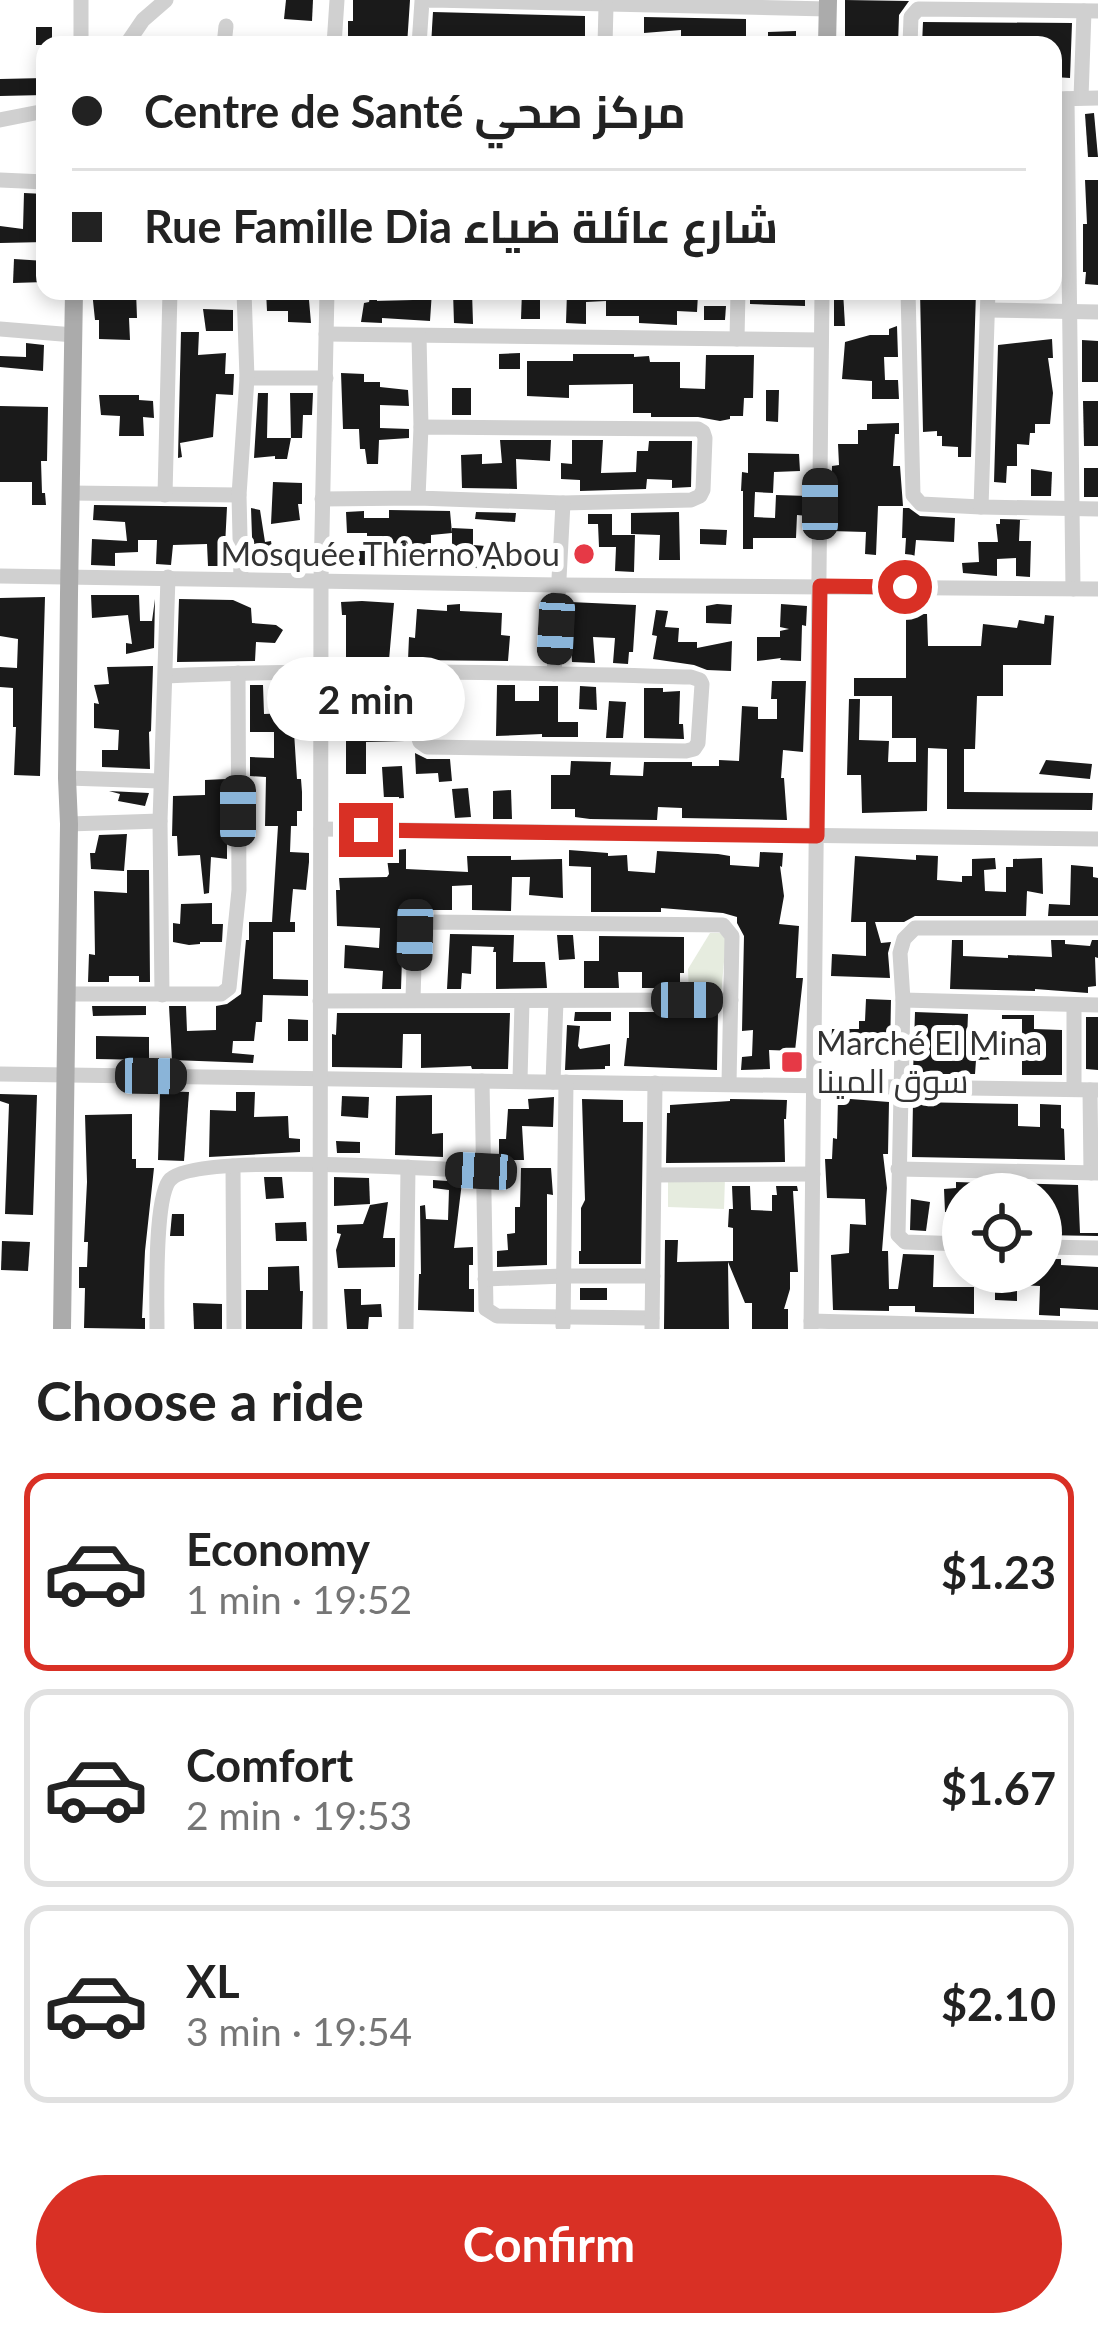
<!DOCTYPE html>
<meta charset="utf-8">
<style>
:root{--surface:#fff;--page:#f2f2f2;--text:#222;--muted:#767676;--line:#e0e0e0;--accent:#d93025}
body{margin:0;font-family:Lato,Cairo,sans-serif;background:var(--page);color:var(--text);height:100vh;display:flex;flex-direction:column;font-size:45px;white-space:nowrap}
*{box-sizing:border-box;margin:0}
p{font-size:39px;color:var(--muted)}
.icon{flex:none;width:66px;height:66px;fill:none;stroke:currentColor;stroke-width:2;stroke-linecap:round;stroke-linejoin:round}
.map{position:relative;height:1329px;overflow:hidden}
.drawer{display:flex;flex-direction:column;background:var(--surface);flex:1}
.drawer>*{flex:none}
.hud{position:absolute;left:36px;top:36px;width:1026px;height:264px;border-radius:24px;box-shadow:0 6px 18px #0003;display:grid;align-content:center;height:264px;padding:0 36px;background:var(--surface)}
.controls{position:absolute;left:942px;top:1173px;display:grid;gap:24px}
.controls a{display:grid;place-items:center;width:120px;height:120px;border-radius:50%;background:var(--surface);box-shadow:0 6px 18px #0003;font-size:60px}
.end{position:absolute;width:54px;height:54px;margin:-27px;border:15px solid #d93025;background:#fff;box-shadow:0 0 0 6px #fff}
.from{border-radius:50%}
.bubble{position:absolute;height:84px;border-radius:42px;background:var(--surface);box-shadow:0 6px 18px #0003;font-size:39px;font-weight:700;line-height:84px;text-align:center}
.car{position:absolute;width:36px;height:72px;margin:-36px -18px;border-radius:15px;box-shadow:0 0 9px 3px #0007;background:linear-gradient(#222 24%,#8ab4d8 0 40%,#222 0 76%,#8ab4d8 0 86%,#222 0)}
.hud b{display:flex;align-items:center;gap:42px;height:114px;font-size:45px}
.hud b+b{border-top:3px solid var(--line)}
.hud i{width:30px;height:30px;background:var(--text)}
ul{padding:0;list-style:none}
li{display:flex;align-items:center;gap:36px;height:198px;margin:0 24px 18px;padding:0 12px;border:6px solid var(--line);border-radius:24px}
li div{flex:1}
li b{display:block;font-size:45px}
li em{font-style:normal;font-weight:700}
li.selected{border-color:var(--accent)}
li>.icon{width:108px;height:108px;stroke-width:1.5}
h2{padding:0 36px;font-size:54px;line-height:144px}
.action{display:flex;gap:24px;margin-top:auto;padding:24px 36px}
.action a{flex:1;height:138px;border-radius:72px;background:var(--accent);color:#fff;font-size:48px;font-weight:700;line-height:138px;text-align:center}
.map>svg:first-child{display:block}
.green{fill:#e6ecdf}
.building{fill:#1a1a1a}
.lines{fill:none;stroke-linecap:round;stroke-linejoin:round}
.minor{stroke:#d0d0d0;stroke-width:15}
.major{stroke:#ababab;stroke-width:18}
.route{stroke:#d93025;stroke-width:15}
.poi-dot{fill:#e63946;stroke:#fff;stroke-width:4.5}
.labels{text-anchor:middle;stroke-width:12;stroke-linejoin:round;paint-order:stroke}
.poi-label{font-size:33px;fill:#333;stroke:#fff;text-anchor:end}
</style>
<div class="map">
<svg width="1098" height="1329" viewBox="0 0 1098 1329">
<rect width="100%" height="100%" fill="#fff"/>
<!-- green -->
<g class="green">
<path d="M710,933H720L726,939L721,995H689L688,969Z"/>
<path d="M725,1178L724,1209L668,1207V1179Z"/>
</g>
<!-- building -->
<g class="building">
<path d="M286,0H313L312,21L284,19Z"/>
<path d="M353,0H410L407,45H348V21H353Z"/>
<path d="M845,0L909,1L899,15L898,45H845Z"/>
<path d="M433,12L585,16V45H431Z"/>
<path d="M644,17L746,19V45H726V42L681,45V30L644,33Z"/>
<path d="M923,22L1072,23L1070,78L1054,77L1053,45H922Z"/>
<rect x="36" y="27" width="16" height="18"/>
<path d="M796,31V45H768V32Z"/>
<path d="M45,78V95L0,96V79Z"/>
<path d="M1094,113L1098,157H1088L1085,114Z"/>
<path d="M1085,180H1098V285L1085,284L1086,272H1083V224H1087Z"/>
<path d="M24,193L45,194V242L0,243V226L23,229Z"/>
<path d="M14,259L45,261V282L13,283Z"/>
<path d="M92,291H136L137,318H129L130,340L99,339V320H95Z"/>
<path d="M266,291H277V299L309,300L311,323L288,322V311H267Z"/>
<path d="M371,291H377V301L413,300L412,291H432L430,321L382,318V323L361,322L364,303L369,302Z"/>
<path d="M522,291H540V319H521Z"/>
<path d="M590,291H635V294H658V298H679L680,293L698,294L697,312L677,311V325L639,323V316H606V301L586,302V324L566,323L567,292L590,293Z"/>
<path d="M750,291H805V306L750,304Z"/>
<path d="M834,291H843L845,326H834Z"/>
<path d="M920,291H976L971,457H958V447L942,446V436H937V431L923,432Z"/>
<path d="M453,292H472L473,324L454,323Z"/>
<path d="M704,306H726L725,320H704Z"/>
<path d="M203,309L233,310V331H206Z"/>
<path d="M897,326L898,357H884L885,380H898L899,399H872V381L842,379L845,342L870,335H889V329Z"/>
<path d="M181,332H199L198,355L226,353L225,374H234L233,395L216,394L213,437L180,443L182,457L178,458Z"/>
<path d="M1052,339L1053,358H1048L1053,393L1050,424H1035V433H1030L1029,445L1017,444V466H1007L1006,483L994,482L998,345Z"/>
<path d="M1082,340L1098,341V382H1082Z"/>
<path d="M26,343L44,345L43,371L0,367V356L26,357Z"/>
<path d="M520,353V369H499V354Z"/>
<path d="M573,354H634V357L649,356L650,362H680V388L705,389L706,355H754L753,398H744L743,416H730V419L720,421L698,417H651V413H633V384L569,385V398L527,396V361H573Z"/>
<path d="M341,373L364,374V382H380V387L408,390L409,406L380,405V428L409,429V438L379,440L378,464H367L365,449H360L359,429H343Z"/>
<rect x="452" y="388" width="19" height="27"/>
<path d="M766,390H779L778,422L766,421Z"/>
<path d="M258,393H268L267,438H291L287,459H275V456L254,458Z"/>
<path d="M290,393H313L312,415H303L302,438H291Z"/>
<path d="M99,395H139V400L153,401L154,418L143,417L144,436H119L120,416L101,415Z"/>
<path d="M1083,401H1098V446H1084Z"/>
<path d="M0,406L48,407L47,461H41L42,493H45L46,505H32V482H0Z"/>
<path d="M899,423V434H895L893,466H900L903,506H878L876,555L865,554L866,532L831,531L832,466L839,465L838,444H858V430H867V424Z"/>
<path d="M500,440H551L550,461L516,459L517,489L462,488L461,455L482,454V464L502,463Z"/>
<path d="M572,440H603L601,473L636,472L637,451H648L649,441H692L691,487L672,488V480L647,479L646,489L580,491V480L561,479V463L572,464Z"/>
<path d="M748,453L799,454L800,471L774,472L773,493L755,492L754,517L775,518L776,495L808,496V516L797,515L796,538H753V549H743V491H741L742,472L748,473Z"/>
<rect x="1084" y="468" width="14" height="29"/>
<path d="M1031,469L1052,472L1051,496H1031Z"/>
<path d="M273,482L302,483V504H298L300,520L271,524Z"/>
<path d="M94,505L227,507L224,566H208L207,544L173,545L171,565L156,564L157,540H138V552L115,553V566L91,565L92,539L127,541L125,522L93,520Z"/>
<path d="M251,508L260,510L265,542L271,541L273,555L259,556V565H253Z"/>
<path d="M903,508H909L920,516L955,518L954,542L916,540L913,571L904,570L906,538H902Z"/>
<path d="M389,510L450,511L452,533L431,535V544H425V554L398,553L399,565H350V551H367V533H347L346,512L364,511V518H389Z"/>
<path d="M476,512L516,513L515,522L475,519Z"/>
<path d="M679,512L680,560H659L660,535L631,534V513Z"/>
<path d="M588,514H612V535H635L634,572L615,571L616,547H599L598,524H588Z"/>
<path d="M1000,519L1031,520H1020L1019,541H1031L1030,577L1016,576V558L997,559V576L963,573L962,563L979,562L978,542H998L996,524H1000Z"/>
<path d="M452,528L473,529V545L521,549L519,570L452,567Z"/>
<path d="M700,529L727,530L726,545L700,544Z"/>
<path d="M91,595H139L140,621H152L155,599L154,648L126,654V643L132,644L128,615L92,618Z"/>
<path d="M45,597L40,776L14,775L16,727H13V688L0,687V667L17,668L18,639L0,636V598Z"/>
<path d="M179,599L233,600L251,608L252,623L276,625L283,630L275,643L256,642L255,661L177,662Z"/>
<path d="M362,601L394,603L389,660H346V615H342L341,602Z"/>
<path d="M570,602L636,605L633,652H629L628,664L613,663L615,638L593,637L595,663L572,662L571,643H569Z"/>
<path d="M460,604V611L502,613L501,635L510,636L508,661L408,660L409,637L415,638L417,609L447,611V605Z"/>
<path d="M717,604L732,605L731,624L706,623V606Z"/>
<path d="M781,604L807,606L806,626L802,625L801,661L780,660L781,658L757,661V637H780V631L789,629L780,627Z"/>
<path d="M656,610L668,611L665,627L679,628L678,642H697V648L732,641L731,671L707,670L694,665L653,659L657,636L652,635Z"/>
<path d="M906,614H927L928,646H981L983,624L1017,628L1019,620L1044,624L1045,615L1054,616L1051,665H1003V696H977L975,749H964V792L1093,793L1092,810L947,809V749L928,748L927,811L862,813L861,775H847L849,699H860L859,740L889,741L888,762H916V738H892V696H854V678H906Z"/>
<path d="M153,666L151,731L149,732L150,769L102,767V750H118L119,730L94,728V703L99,704L94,685L109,684L107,667Z"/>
<path d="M772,681H806L803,752L783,750L781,778H784L787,820L682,818V808L658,807L657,820L590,819L575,817V809H551V775H570L571,761L611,762L610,775L643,776L644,762H692V766H719V760L739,761L742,706L758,707V719H777V699H771Z"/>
<path d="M288,684H308L307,732H294L297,779H301L302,792V811H297V826H291L290,852L309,853V862L306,890L293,889L290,922H295V932H273V979L308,980V996L263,995L262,1022H256L254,1041H233L232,1053L254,1055L253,1063L172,1060L169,1006H186L187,1031L216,1030V1006L227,1004L241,994L246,940H249V922H272L278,826H265L266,777L250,776V757L274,758V732H250V685H263L264,714L289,713Z"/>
<path d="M353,684H374L371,697L374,722H405V741L366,742V774H346V723L356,722Z"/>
<path d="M497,685H515V701H539V686H558V722H578V737H542V734L496,736Z"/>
<path d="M580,686L596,687L597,710L579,709Z"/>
<path d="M644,688H663V692L680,691L679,724H683L684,739L644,738Z"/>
<path d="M609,701L626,702L623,738H606Z"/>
<path d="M415,753L427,759H450L452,781L439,782L438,773L416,774Z"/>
<path d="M1046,760L1092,764L1090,779L1039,774Z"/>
<path d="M402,766L404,798L384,799L382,767Z"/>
<path d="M226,779L227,815H220V831L227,832V859L211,857L209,893L204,894L200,855L178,856L177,836H172L173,796L205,795V780Z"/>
<path d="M468,788L471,817L455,818L452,789Z"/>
<path d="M511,790L512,819H493V791Z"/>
<path d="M109,791L149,793L145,806L118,801L120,794Z"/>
<path d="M127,834L124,871L91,869L90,853H95L99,835Z"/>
<path d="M406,849V869L468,872L467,856H511V860L562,859L563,898L529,895L530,877H512L511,911L472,910V885L452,886V910H425L409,913L403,930L401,989H382L383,971L344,968L345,945L379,948L380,928L337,926L336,890H340L339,878L387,877L389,874L386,851Z"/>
<path d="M569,850L608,853V856L627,855L628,871L655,873L657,851L718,854L730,856V865L759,867L760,852L783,853L782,867L780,866L784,896L779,924L799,926L796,978H803L795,1051L769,1050L770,1069L741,1070L742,1057L752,1056L753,1030L742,1031L744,936L737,923V917L723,913L661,908V912H591V867L569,866Z"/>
<path d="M916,855L938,856L937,880L962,882V876H972V859L995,858L996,869L984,870L985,891L1006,892V867H1013V859L1042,858L1043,894L1027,891L1026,916H915L904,922H875L881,943L891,942L888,953L890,978L831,976L832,954L866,956V922H851L855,856L916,860Z"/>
<path d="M1071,865L1093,867V877L1098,878V916H1048L1049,904L1070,905Z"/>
<path d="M127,870H149L150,982H139V976H109V982H88L89,954L95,955L94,891L127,893Z"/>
<path d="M212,903V924H223L222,942H200V944L189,945L173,942V923L180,924L181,904Z"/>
<path d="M450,934L514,935L513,962H545L547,988L496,989V952H493L494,947L472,946L471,974L462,973L461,989H447Z"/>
<path d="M557,935H573L575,959L559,960Z"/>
<path d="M599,936L684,937V973H680V988H642V972H618L619,988H584V961H599Z"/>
<path d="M952,940H963V956L1008,958V955L1052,957L1051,940H1065V944L1090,946L1092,940H1098V958L1095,957L1096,986L1088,987V993L1035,989V991L950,989Z"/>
<path d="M866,999L891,1000L890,1052H851V1047L831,1046L832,1029H859V1021H865Z"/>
<path d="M92,1006H146V1015L93,1016Z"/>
<path d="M575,1012H611V1021H574Z"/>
<path d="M629,1012H718L717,1070L624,1066L627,1038H629Z"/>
<path d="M915,1012L968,1014L967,1040L1001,1042V1059L976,1060L975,1074H913Z"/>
<path d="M337,1013H510L508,1069H472L471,1066L421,1068V1034H403L402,1068L332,1067V1034L336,1035Z"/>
<path d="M1002,1015H1034V1029L1062,1030V1075H1022V1019H1002Z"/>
<path d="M1086,1017H1098V1070L1086,1069Z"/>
<path d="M288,1019L308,1020V1041H288Z"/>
<path d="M567,1025L580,1026L578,1046L580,1049L610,1044V1066H605V1069L565,1070Z"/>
<path d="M96,1036L149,1037V1060L96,1059Z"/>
<path d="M160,1091L189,1092L184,1161L158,1160Z"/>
<path d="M236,1092H255L254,1117L288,1116L289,1138L300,1139V1152L209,1157L210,1110L236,1111Z"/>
<path d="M0,1094L37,1095L33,1215L5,1214L9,1104L0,1101Z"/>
<path d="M432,1095V1134L443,1133V1157L395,1155L396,1096Z"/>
<path d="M342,1096L369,1097L368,1118L341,1116Z"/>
<path d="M554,1097L553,1127L522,1126L524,1160H499V1139H506L508,1109H529L528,1099Z"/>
<path d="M838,1098L889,1102L888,1154H883L887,1188L882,1251H888L889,1289H898L903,1254L934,1255L933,1287H974V1314L915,1312V1306H889V1311L833,1310L831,1255L849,1253L850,1224L866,1225L865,1199L827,1198L825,1159H832L833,1138L837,1139Z"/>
<path d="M582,1099L623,1100V1122H643L641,1264H579V1251H581V1208L585,1200Z"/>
<path d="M730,1099L787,1100L786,1119H784L785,1162L666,1163L667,1113H670V1105L730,1101Z"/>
<path d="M913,1102L1018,1104V1126L1040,1127V1104L1061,1105V1128L1064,1129L1065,1160L912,1157Z"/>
<path d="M132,1114V1159H136V1168H154L145,1251L142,1318H145V1329L84,1328L85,1288H79V1267H87L88,1242H84L87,1182L85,1115Z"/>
<path d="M336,1141L360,1142V1153H337Z"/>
<path d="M521,1168H551L553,1195L547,1194V1265L497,1267V1251L508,1250L507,1234L515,1233V1207H520Z"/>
<path d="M264,1177H282L284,1198L266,1199Z"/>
<path d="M334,1177L369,1178L370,1204L334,1206Z"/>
<path d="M433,1180L462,1182L454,1248L473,1247V1265H469V1289H474V1312L418,1310L419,1274H421L420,1206L425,1205L426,1219L448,1220L449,1190L433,1188Z"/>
<path d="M956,1182L986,1183V1194H963V1232H950V1212H945L944,1189L956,1188Z"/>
<path d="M1009,1183L1078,1185L1080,1233H1098V1236L1041,1235V1194H1010Z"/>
<path d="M732,1186H750L751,1210L772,1211V1195H777L776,1186H797L798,1191H793L798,1272H790V1289L784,1309H788V1329H752V1303H745L728,1262L729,1329H664L665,1240H678L677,1262L733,1261V1228L728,1227L729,1209H733Z"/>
<path d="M911,1199L930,1202L926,1231L910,1230Z"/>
<path d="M388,1202L383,1238H395V1267L338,1268L336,1250L341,1234L337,1233V1225L363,1224L370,1205Z"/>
<path d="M172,1214H184V1236H170Z"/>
<path d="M306,1222L307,1241H276L275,1223Z"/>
<path d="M2,1241L30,1242L28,1271L1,1270Z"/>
<path d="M1043,1259H1061V1265L1098,1267V1310L1060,1308V1316L1039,1315L1040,1286L1018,1285L1019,1272H1043Z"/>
<path d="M299,1266L300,1291H303L302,1329H246V1290H268V1267Z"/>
<path d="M995,1287H1017V1301L995,1300Z"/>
<rect x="580" y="1288" width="27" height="12"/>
<path d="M344,1289H361V1305L381,1304L382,1317H369L368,1329H347Z"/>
<path d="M193,1303L222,1304V1329H194Z"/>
</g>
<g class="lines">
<!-- minor -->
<g class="minor">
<path d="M81,0V45"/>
<path d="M126,45L143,20L166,0"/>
<path d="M224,45L226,26"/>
<path d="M334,45L337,0"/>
<path d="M419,45L422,1L431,0L828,9"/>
<path d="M605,45L606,6"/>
<path d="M910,45L911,17L918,9L1098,11"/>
<path d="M1081,98L1084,11"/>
<path d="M1053,99L1098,98"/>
<path d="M1067,99L1073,589"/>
<path d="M0,120L45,111"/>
<path d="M0,180L45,182"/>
<path d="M908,291L913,495L921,504L981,507"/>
<path d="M988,291L981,507L1098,509"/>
<path d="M988,310L1098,312"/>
<path d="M0,329L74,335"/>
<path d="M326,334L821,340"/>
<path d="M419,336L421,427"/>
<path d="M737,339L738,291"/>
<path d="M247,378H326"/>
<path d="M70,493L239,495"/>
<path d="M165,495L170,291"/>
<path d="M322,499L418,498L563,503L691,500L700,496L703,490L705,438L703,432L698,429L421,427L418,498"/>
<path d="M0,576L559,585L1098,589"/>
<path d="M241,579L239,495L247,378L244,291"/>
<path d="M554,674L563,503"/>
<path d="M166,676C340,668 516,673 691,677L700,680L702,684L698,743L694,749L686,751L427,747L420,742L418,736L415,674"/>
<path d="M67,778L160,781"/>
<path d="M160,821L162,995"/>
<path d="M69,824L160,821L168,577"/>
<path d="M321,829L1098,839"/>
<path d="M67,994H221L229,988L239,890L238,673"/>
<path d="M413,999L415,931L425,922L723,925L732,936L729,1084"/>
<path d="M903,1000L1098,1005"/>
<path d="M320,1001L731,1000"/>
<path d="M0,1074L1098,1090"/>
<path d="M482,1081L486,1309L497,1316L652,1318"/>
<path d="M520,1081L522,1001"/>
<path d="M553,1082L556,1001"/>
<path d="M1074,1089V1005"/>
<path d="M1090,1090L1091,1173"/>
<path d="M233,1166L234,1329"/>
<path d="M898,1169L1098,1173"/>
<path d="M655,1175L813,1174"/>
<path d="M963,1244L905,1242L898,1235L903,1000L900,953L904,939L915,928H1098"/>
<path d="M1041,1247L1098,1248"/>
<path d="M485,1279L564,1276H653"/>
<path d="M811,1321L1098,1329"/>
<path d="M563,1326L566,1082"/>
<path d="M157,1329C157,1300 154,1202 169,1181C190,1152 436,1169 481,1171"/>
<path d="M320,1329L321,580L327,291"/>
<path d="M406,1329L408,1167"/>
<path d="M652,1329L655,1083"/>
<path d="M811,1329L822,291"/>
</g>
<!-- major -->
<g class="major">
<path d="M827,45L828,0"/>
<path d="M62,1329L69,824L67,778L69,594L74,291"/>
</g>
</g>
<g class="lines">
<!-- route -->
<path class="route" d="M366,830L817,836L820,586L905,587"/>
</g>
<!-- markers -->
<g class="poi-dot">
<circle cx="584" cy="554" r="12"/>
<rect x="780" y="1050" width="24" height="24" rx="6"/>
</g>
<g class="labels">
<!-- poi labels -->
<g class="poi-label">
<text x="560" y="566">Mosquée Thierno Abou</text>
<text x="816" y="1055" text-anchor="start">Marché El Mina<tspan x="816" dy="38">سوق المينا</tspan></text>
</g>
</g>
</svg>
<div class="controls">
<a><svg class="icon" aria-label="locate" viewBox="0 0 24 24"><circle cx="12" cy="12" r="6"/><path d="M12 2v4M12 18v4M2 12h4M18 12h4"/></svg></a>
</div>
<i class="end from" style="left:905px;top:587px"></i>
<i class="end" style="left:366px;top:830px"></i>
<div class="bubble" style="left:267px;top:657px;width:198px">2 min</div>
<i class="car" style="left:820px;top:504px;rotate:0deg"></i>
<i class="car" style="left:556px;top:629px;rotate:183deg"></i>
<i class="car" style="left:238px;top:811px;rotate:0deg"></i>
<i class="car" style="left:415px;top:935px;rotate:181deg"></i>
<i class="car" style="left:687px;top:1000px;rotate:90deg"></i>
<i class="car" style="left:151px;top:1076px;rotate:91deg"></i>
<i class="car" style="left:481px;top:1171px;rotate:273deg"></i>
<div class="hud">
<b><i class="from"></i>Centre de Santé مركز صحي</b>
<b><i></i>Rue Famille Dia شارع عائلة ضياء</b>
</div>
</div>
<section class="drawer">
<h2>Choose a ride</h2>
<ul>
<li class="selected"><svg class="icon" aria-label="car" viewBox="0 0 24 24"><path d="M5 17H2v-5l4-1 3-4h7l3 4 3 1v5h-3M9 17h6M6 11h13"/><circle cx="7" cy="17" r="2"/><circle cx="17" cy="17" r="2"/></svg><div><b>Economy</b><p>1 min · 19:52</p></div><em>$1.23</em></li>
<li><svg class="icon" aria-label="car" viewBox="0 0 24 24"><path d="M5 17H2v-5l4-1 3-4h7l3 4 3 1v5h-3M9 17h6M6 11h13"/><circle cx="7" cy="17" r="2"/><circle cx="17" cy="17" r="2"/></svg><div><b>Comfort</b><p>2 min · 19:53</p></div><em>$1.67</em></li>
<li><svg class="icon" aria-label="car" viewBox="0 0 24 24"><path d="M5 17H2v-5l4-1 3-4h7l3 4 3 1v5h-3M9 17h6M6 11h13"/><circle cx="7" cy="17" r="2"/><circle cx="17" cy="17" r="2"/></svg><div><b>XL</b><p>3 min · 19:54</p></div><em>$2.10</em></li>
</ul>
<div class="action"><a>Confirm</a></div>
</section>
